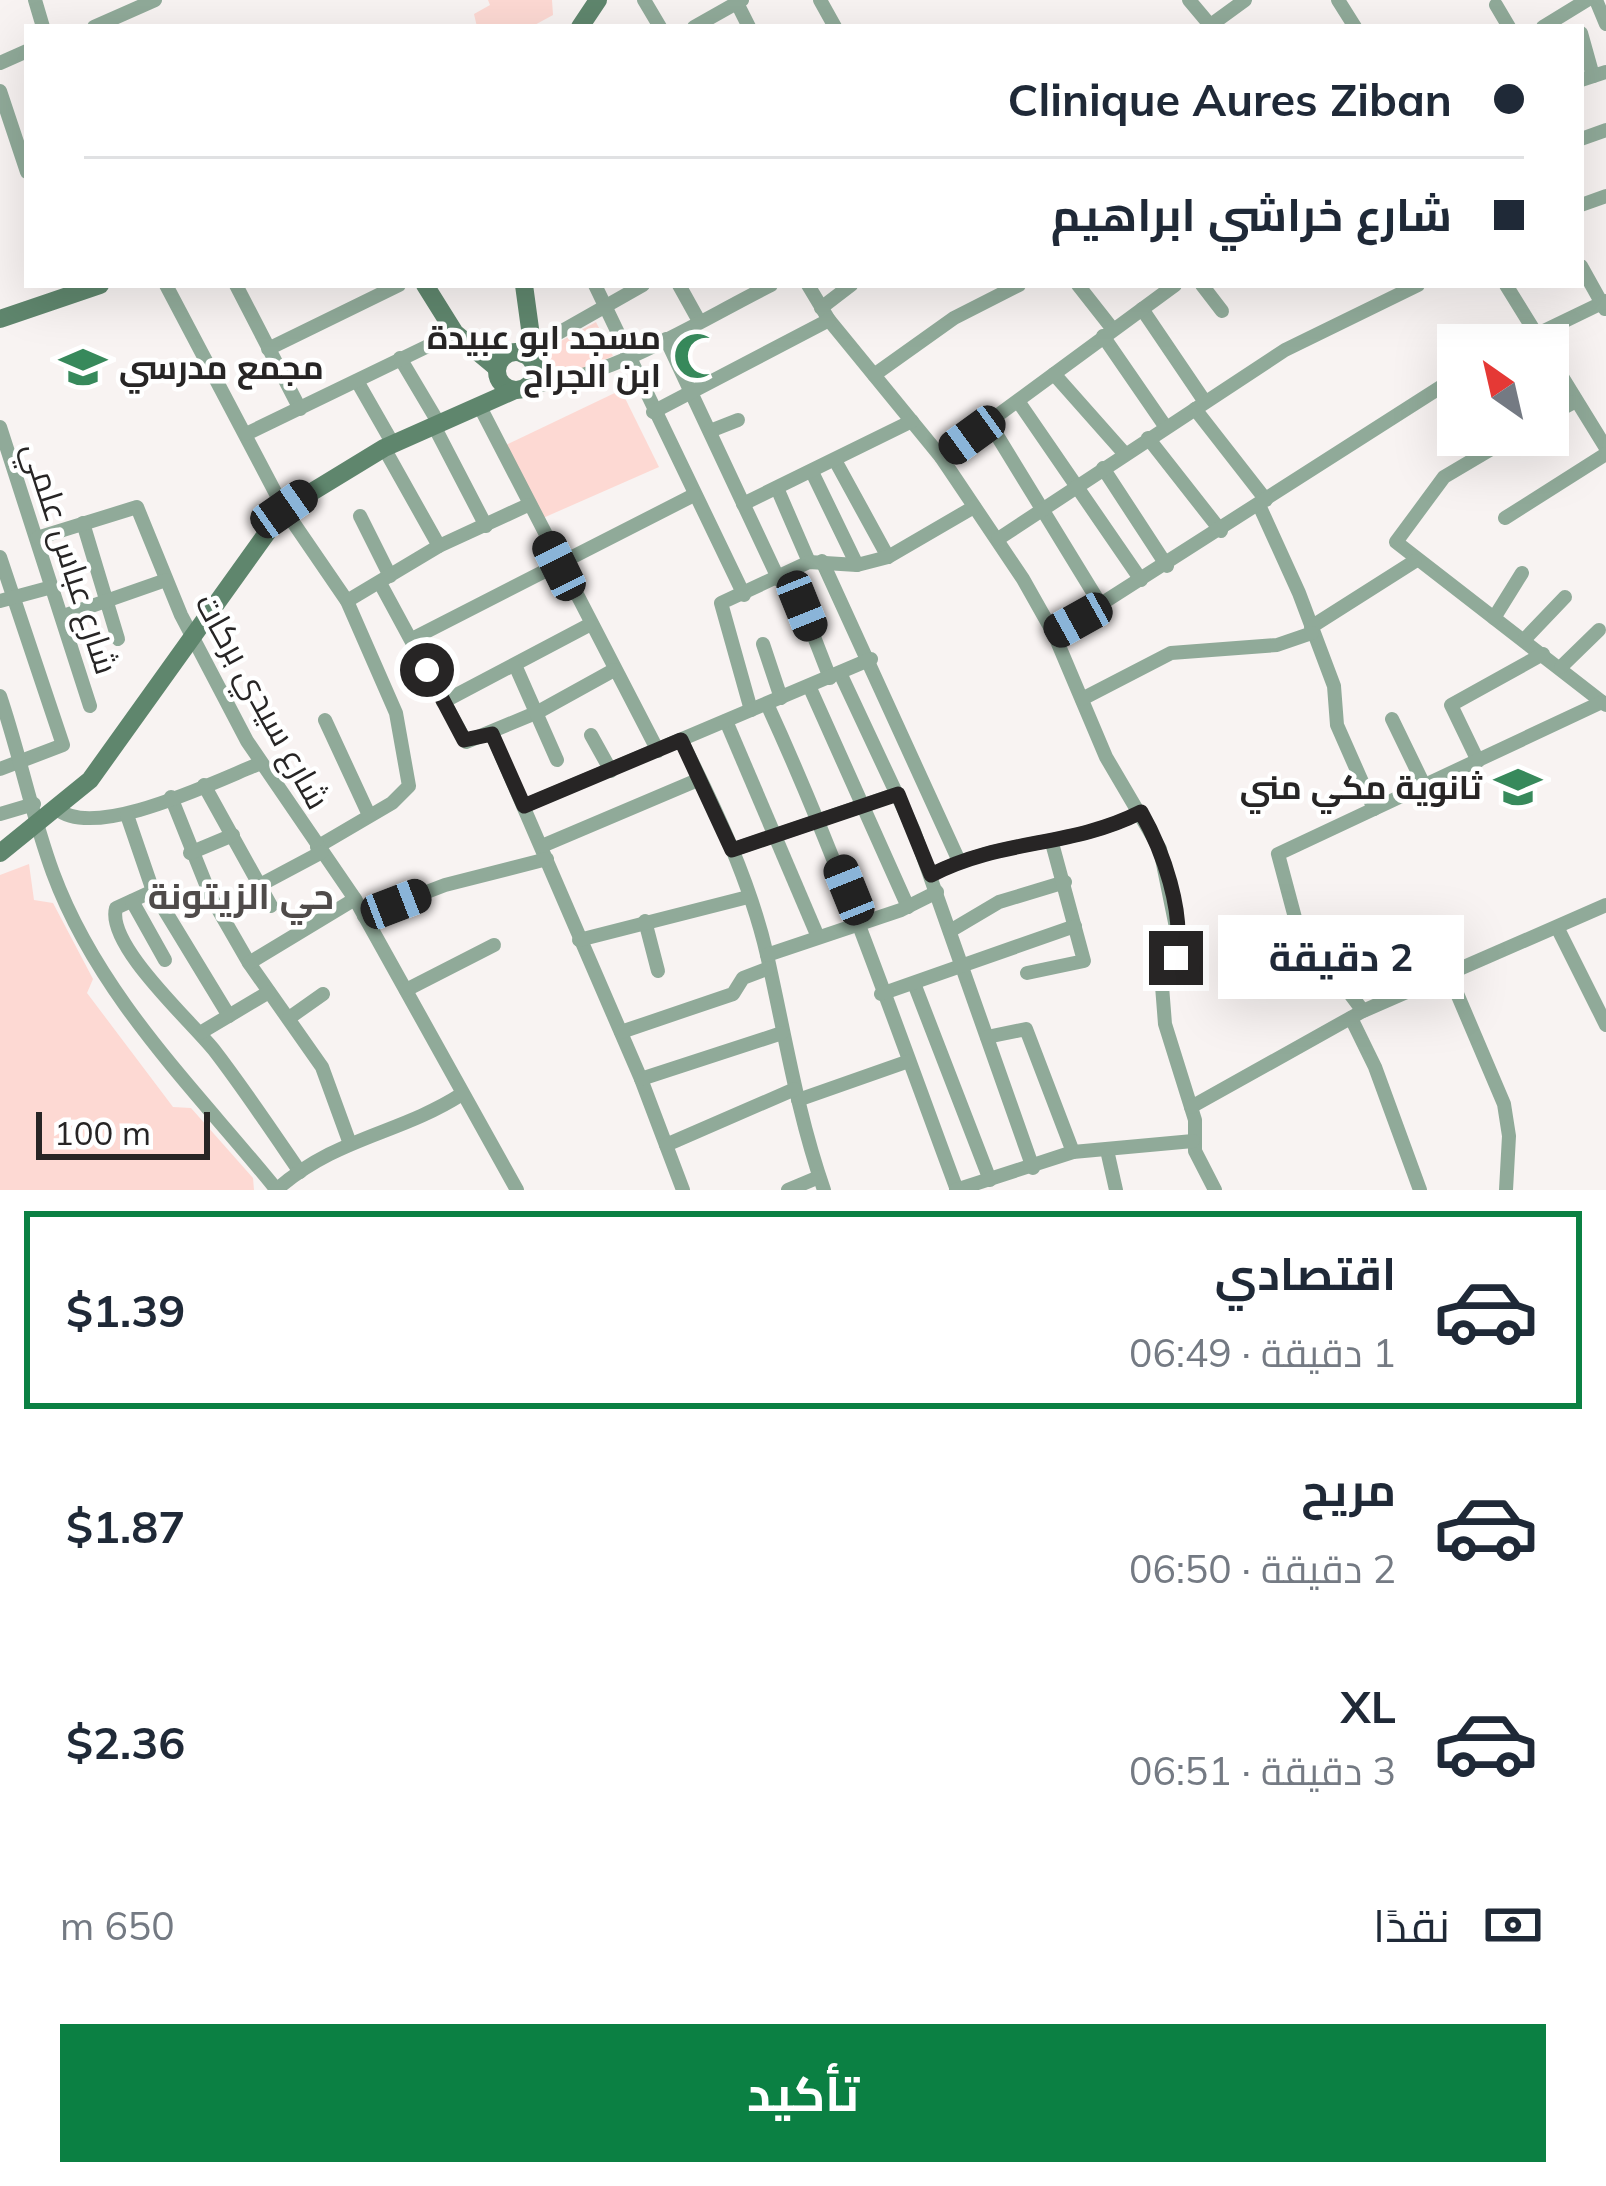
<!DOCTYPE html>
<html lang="ar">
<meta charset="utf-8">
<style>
:root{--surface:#fff;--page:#f2f2f3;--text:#1f2937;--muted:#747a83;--line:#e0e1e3;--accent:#0b8043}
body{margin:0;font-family:Mulish,Cairo,sans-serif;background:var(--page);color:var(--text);direction:rtl;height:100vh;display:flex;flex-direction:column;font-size:45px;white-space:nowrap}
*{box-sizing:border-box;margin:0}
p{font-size:39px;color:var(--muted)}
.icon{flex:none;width:66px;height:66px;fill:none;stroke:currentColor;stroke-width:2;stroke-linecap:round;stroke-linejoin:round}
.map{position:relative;height:1190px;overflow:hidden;direction:ltr}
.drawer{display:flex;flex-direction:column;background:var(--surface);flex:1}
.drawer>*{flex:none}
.banner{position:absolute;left:24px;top:24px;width:1560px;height:264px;border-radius:0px;box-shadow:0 12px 48px #0002;direction:rtl;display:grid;align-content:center;height:264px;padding:0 60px;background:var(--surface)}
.needle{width:78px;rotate:326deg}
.fabs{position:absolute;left:1437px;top:324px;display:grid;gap:24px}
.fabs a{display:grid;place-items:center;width:132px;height:132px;border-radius:0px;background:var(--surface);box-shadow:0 12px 48px #0002;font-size:60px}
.scale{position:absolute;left:36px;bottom:30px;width:174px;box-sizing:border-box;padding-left:12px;border:6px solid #272525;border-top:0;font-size:33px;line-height:42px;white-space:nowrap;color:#272525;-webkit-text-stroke:9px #fff;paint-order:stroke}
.end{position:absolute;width:54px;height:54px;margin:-27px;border:15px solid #272525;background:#fff;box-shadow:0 0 0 6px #fff}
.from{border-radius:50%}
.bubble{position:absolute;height:84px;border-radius:0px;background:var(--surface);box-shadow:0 12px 48px #0002;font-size:39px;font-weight:700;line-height:84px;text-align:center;direction:rtl}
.car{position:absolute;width:36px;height:72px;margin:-36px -18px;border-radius:15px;box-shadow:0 0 9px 3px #0007;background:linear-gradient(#222 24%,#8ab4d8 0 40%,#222 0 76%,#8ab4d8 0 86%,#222 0)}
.banner b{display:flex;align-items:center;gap:42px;height:114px;font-size:45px}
.banner b+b{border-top:3px solid var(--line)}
.banner i{width:30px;height:30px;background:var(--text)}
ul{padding:21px 0 0;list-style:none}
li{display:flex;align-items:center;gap:36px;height:198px;margin:0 24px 18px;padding:0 36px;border:6px solid transparent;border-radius:0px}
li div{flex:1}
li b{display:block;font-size:45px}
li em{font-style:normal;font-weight:700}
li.on{border-color:var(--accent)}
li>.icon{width:108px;height:108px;stroke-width:1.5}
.pay{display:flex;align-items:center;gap:30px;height:132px;padding:0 60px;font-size:45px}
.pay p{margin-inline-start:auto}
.primary-button{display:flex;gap:24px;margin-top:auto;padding:24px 60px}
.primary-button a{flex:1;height:138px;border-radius:0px;background:var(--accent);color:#fff;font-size:48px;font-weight:700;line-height:138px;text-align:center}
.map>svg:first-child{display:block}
.green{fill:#fdd9d3}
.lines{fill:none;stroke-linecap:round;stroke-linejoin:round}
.street{stroke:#90aa99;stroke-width:14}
.secondary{stroke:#5f866d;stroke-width:18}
.route{stroke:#272525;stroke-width:15}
.labels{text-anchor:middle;stroke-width:9;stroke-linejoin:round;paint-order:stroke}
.poi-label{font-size:33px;font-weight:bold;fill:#272525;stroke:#fff;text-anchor:end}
.street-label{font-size:33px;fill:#272525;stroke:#fff}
.neighbourhood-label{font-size:36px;font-weight:bold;fill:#4f4b4a;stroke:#fff}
</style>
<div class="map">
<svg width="1606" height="1190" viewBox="0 0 1606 1190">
<rect width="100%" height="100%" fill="#f8f3f2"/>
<!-- green -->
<g class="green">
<path d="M488,0H552L553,15L531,27H477L474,14L490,5Z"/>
<path d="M596,322L613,356L558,380L548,376L541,355L546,349Z"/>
<path d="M621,390L659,467L543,518L506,445Z"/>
<path d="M29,864L34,900L53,903L93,979L87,993L173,1107L191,1108L253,1178L254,1190H0V875Z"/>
</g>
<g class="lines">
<!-- street -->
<g class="street">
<path d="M35,0L43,27"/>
<path d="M644,0L660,27"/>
<path d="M820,0L835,27"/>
<path d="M1189,0L1210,25"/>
<path d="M1338,0L1355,27"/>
<path d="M1596,0L1606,24"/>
<path d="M737,3L749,27"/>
<path d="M1496,5L1509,27"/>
<path d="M94,27L155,0"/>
<path d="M694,27L742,0"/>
<path d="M1208,27L1245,0"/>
<path d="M1543,27L1587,0"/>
<path d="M1581,33L1593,76"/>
<path d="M0,63L27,51"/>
<path d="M1581,80L1606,72"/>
<path d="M0,91L27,172"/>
<path d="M1581,139L1606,130"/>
<path d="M1581,205L1606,196"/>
<path d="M1581,266L1605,309"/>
<path d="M166,285L284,509L347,601L396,713L409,786L392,803L317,847"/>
<path d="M236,285L300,409"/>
<path d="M595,285L744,595"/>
<path d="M679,285L699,321"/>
<path d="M808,285L829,320L941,457L1023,579L1054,634L1106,757L1160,849L1178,937L1162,986L1165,1024L1195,1120V1151L1215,1190"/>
<path d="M1078,285L1111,327"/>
<path d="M1202,285L1222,311"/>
<path d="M1506,285L1543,345"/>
<path d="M821,308L851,285"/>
<path d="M1142,309L1205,402"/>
<path d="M1103,336L1165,426"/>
<path d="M666,339L779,580"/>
<path d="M1515,345L1606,301"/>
<path d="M268,349L399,285"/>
<path d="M1548,354L1606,448"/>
<path d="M400,358L438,422"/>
<path d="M531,360L539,344L643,285"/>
<path d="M1054,374L1124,453"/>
<path d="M874,375L954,318L1019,285"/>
<path d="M357,381L393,444"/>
<path d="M527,387C612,378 695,323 771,285"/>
<path d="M1020,404L1141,580"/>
<path d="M479,405L658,751"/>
<path d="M1195,409L1266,500"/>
<path d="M653,412L829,320"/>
<path d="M1548,416L1574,402"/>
<path d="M433,424L486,526"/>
<path d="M990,424L1102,607"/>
<path d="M0,427L90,706"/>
<path d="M710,431L738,420"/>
<path d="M246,434L455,333"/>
<path d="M1515,435L1444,477L1396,542L1606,705"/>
<path d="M1148,438L1221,531"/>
<path d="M384,448L439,546"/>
<path d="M941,457L1175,285"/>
<path d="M836,462L888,557"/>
<path d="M1103,468L1167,566"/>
<path d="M813,474L857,565"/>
<path d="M777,488L809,562"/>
<path d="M743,504L912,421"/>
<path d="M1259,505L1299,593L1334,686L1337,725L1374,809"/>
<path d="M360,516L390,576"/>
<path d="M1505,518L1606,454"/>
<path d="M83,523L118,639"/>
<path d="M37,538L137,507L181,615L247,741L355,899L517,1190"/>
<path d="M998,539L1285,350L1418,285"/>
<path d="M0,557L63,745L0,769"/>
<path d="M822,561L959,861"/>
<path d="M380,583L466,742L538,712L614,670"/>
<path d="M0,601L52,587"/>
<path d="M347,601L439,546L528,505"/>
<path d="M802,606L830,678"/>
<path d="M63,616L166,580"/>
<path d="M1494,618L1522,573"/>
<path d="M1311,627L1415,561"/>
<path d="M1054,634L1458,376"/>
<path d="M412,639L694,495"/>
<path d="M1524,640L1565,597"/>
<path d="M763,644L781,698"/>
<path d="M515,665L557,760"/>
<path d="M1561,667L1599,630"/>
<path d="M840,673L914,831L1033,1168"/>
<path d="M810,688L908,907"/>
<path d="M0,696C20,755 32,816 53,873C99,997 195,1089 276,1189"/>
<path d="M1082,699L1171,653L1277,645L1312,633"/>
<path d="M443,702L589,625"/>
<path d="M767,704C840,863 896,1026 957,1190"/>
<path d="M751,710L721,603L809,562L857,565L888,557L974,507"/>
<path d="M1392,719L1424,785"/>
<path d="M325,720L369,815"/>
<path d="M726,721L818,937"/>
<path d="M492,734L641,1079L683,1190"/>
<path d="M591,735L611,771"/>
<path d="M681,740C715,807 750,881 767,955C785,1034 797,1113 824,1190"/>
<path d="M1478,761L1451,705L1543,654"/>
<path d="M204,785L271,906"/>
<path d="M171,797L211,897L249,963L322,1067L349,1141"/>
<path d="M524,806L871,659"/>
<path d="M57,809C96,841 218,780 261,763"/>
<path d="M0,814L34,804"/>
<path d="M127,815L153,891L229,1016"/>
<path d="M542,846L700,779"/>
<path d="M732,850L897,794"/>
<path d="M190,853L233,835"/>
<path d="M931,875C1001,838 1071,848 1141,812"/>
<path d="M260,885L322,852"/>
<path d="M153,891L116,908C106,945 191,1021 214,1050C244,1089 272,1131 300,1172"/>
<path d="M132,901L165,960"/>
<path d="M364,916L445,885L547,859"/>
<path d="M645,921L658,971"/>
<path d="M1558,929L1606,1025"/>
<path d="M950,931L999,902L1065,882"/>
<path d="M579,940L748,897"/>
<path d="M767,955L901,910L937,892"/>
<path d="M249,963L355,899"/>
<path d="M1027,973L1084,961L1052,843"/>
<path d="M1450,977L1504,1104L1509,1136L1506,1190"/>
<path d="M915,986L990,1180"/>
<path d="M406,990L494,945"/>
<path d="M881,994L1075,926"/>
<path d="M1363,1011L1327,963L1302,944L1278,854L1602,702"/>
<path d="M289,1018L323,994"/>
<path d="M1351,1018L1375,1067L1420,1190"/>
<path d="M621,1032L733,994L743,978L769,968"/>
<path d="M200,1033L269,992"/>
<path d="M987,1037L1026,1029L1073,1152"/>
<path d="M641,1079L782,1033"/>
<path d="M798,1100L909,1061"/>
<path d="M1191,1107L1363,1011L1606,905"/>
<path d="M666,1145L795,1089"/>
<path d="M1107,1150L1116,1190"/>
<path d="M276,1190C338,1136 398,1135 462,1094"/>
<path d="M788,1190L819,1177"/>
<path d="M956,1190L1073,1152L1193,1141"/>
</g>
<!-- secondary -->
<g class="secondary">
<path d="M580,27L598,0"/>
<path d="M425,285L455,333L497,368"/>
<path d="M0,319L100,285"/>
<circle cx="516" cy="371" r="19"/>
<path d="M523,354L531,336L524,285"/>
<path d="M0,853L90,780L284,509L384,448L515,390"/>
</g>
</g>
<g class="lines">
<!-- route -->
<path class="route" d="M427,670L464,740L492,734L524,806L681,740L732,850L898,794L931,875C1003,838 1070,848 1141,812C1163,851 1185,912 1176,958"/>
</g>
<!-- icons -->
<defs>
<symbol id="mosque-bare" viewBox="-9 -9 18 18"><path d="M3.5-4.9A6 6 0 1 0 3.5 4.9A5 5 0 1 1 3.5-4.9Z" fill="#37895b" stroke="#fff" stroke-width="2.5" paint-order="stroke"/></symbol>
<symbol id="school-bare" viewBox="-9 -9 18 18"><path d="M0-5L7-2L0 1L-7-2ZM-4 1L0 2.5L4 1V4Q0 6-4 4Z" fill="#37895b" stroke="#fff" stroke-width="2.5" paint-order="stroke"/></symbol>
</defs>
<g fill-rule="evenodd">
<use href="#mosque-bare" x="664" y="323" width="66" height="66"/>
<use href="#school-bare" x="50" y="334" width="66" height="66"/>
<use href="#school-bare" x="1485" y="754" width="66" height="66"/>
</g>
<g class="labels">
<!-- poi labels -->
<g class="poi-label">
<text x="661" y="349">مسجد ابو عبيدة<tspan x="661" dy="38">ابن الجراح</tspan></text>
<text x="119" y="379" text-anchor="start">مجمع مدرسي</text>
<text x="1482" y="799">ثانوية مكي مني</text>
</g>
<!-- street labels -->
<g class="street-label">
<text transform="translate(71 558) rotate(72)" y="12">شارع عباس علمي</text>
<text transform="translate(263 701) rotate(61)" y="12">شارع سيدي بركات</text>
</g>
<!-- neighbourhood labels -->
<g class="neighbourhood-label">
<text x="241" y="909">حي الزيتونة</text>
</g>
</g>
</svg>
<div class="fabs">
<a><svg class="needle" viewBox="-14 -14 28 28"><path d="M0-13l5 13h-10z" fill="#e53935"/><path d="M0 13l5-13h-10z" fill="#747a83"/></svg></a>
</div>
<div class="scale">100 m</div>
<i class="end from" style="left:427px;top:670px"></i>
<i class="end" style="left:1176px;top:958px"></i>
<div class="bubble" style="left:1218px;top:915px;width:246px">2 دقيقة</div>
<i class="car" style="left:972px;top:435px;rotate:234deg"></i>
<i class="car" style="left:284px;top:509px;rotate:55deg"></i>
<i class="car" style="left:559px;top:566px;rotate:334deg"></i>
<i class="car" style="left:802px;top:606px;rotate:158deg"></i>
<i class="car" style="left:1078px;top:620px;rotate:241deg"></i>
<i class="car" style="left:849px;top:890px;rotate:338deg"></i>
<i class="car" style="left:396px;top:904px;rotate:69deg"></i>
<div class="banner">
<b><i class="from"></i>Clinique Aures Ziban</b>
<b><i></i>شارع خراشي ابراهيم</b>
</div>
</div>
<section class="drawer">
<ul>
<li class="on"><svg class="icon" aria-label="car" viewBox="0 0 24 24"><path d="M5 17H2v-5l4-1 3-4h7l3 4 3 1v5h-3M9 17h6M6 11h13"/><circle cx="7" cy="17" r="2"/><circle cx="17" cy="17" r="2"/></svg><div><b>اقتصادي</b><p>1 دقيقة · 06:49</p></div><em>$1.39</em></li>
<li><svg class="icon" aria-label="car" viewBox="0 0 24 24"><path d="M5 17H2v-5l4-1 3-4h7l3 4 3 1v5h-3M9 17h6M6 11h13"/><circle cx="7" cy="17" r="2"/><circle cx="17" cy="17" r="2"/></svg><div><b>مريح</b><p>2 دقيقة · 06:50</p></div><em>$1.87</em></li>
<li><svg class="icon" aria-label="car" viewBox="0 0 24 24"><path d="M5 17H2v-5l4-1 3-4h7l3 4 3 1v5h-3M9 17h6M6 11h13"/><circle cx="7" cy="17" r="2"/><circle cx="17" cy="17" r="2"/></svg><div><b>XL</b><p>3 دقيقة · 06:51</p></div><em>$2.36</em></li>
</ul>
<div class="pay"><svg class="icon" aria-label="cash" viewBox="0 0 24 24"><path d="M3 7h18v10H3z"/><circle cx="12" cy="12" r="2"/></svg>نقدًا<p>650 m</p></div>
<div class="primary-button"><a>تأكيد</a></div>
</section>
